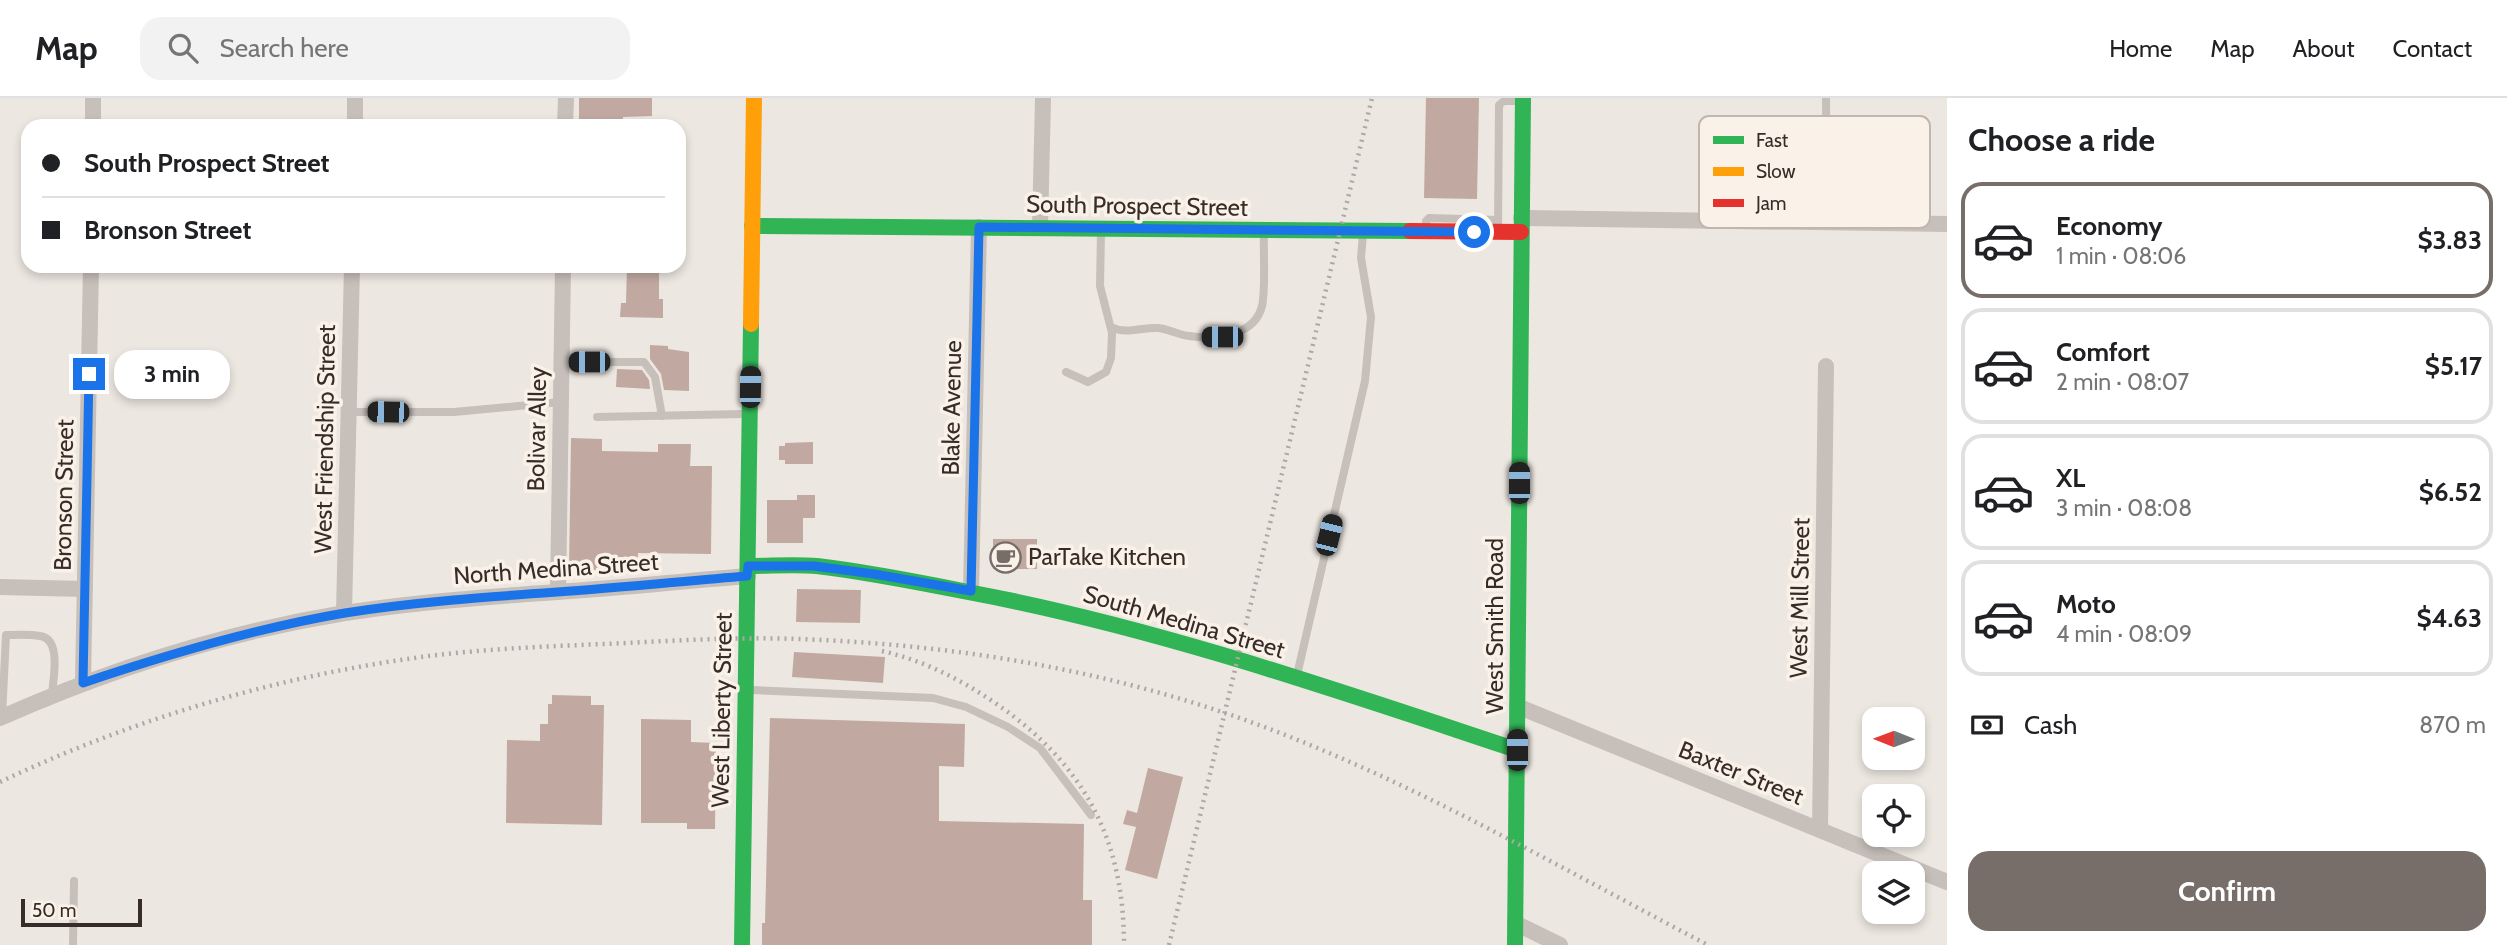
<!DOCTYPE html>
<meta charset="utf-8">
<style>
:root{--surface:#fff;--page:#f2f2f2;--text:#202124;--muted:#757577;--line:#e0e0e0;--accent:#776d69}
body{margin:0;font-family:Cabin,sans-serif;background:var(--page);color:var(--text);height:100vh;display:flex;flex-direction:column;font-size:26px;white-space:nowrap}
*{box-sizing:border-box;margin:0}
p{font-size:23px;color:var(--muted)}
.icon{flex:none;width:38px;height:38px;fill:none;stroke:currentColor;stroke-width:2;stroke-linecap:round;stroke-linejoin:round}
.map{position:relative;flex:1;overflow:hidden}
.details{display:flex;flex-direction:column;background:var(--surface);width:560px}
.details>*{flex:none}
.hud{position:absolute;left:21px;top:21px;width:665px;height:154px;border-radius:21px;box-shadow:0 4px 10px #0003;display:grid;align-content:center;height:154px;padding:0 21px;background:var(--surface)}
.needle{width:46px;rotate:271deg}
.tools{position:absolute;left:1862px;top:609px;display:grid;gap:14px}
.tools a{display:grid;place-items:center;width:63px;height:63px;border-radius:14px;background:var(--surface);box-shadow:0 4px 10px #0003;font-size:35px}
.scale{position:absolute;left:21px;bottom:18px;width:121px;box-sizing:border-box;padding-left:7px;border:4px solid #372c28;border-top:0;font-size:19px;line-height:24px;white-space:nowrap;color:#372c28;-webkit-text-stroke:5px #faf1e8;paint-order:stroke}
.end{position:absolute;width:32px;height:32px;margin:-16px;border:9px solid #1a73e8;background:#fff;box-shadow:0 0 0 4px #fff}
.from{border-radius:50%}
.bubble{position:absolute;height:49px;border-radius:21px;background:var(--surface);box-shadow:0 4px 10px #0003;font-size:23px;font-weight:700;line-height:49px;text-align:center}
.car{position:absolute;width:21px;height:42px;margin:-21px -10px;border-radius:9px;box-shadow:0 0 5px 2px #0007;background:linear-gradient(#222 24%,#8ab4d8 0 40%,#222 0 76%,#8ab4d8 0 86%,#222 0)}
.hud b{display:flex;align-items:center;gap:24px;height:66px;font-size:26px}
.hud b+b{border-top:2px solid var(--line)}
.hud i{width:18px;height:18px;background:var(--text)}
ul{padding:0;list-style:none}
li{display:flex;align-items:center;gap:21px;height:116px;margin:0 14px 10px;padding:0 7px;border:4px solid var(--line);border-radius:21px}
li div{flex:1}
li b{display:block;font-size:26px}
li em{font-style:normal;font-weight:700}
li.selected{border-color:var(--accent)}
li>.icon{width:63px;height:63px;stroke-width:1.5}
h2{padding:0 21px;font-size:32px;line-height:84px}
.pay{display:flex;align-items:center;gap:18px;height:77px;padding:0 21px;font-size:26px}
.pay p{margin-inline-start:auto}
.cta{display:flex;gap:14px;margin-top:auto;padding:14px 21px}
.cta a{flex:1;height:80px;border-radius:21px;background:var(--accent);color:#fff;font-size:28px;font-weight:700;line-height:80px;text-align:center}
header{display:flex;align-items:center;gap:42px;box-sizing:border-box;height:98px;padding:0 35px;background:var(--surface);border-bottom:2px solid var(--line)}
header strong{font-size:33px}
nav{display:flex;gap:38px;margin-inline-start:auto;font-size:24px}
.search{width:490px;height:63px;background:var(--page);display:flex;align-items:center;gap:18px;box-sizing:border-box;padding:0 24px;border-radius:21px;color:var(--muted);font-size:26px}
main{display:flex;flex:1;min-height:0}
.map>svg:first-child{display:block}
.building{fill:#c1a9a2}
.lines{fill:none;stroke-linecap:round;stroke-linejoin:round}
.lane{stroke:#c6bfba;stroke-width:8}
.street{stroke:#c6bfba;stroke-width:16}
.fast{stroke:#30b455;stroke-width:16}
.slow{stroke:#ff9f0a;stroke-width:16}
.jam{stroke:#e5322d;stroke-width:16}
.rail{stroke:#aea8a4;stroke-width:4.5;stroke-dasharray:2 5;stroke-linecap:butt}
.route{stroke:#1a73e8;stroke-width:9}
.labels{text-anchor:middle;stroke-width:7;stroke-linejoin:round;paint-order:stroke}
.street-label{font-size:24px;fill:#372c28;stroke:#faf1e8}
.poi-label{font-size:24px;fill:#372c28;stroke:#faf1e8;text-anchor:start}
.key{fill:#faf1e8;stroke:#c0b6ae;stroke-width:2}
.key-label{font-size:19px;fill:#372c28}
</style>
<header>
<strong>Map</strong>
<div class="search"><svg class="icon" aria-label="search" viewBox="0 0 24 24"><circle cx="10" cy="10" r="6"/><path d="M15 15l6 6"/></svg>Search here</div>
<nav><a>Home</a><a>Map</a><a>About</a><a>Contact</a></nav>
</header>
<main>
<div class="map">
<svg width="1947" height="847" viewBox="0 0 1947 847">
<rect width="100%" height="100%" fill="#ede7e1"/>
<!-- building -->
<g class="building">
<path d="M579,0H652V18L623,19V28H579Z"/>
<path d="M1426,0H1479L1477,101L1424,100Z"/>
<path d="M627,168H659V201H663V220L620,219L621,205H626Z"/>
<path d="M650,247L668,248V251L689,254V293L664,292L661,276L650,261Z"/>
<path d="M617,271L642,272L649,282L650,291L616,289Z"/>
<path d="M571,340L602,341V353L658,354V346H691L690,368H712L711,456L638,455L637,473L569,472Z"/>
<path d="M813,344V366H785V362H779V348H785V345Z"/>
<path d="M797,397H815V420H803V445H767V402H797Z"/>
<rect x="993" y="441" width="44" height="30"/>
<path d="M797,491L861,492L860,525L796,524Z"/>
<path d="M794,554L885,559L883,585L792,579Z"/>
<path d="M552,597L591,598V607H604L602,727L506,725L507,642L540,643V626H548V606H552Z"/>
<path d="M770,620L965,626L964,669L939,668V723L1084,726L1083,802H1092V847H762V825H765Z"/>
<path d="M641,621L691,622V644L716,645L715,731H687V725H641Z"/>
<path d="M1148,670L1183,679L1157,781L1125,772L1136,729L1123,726L1127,712L1137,715Z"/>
</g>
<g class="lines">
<!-- lane -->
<g class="lane">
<path d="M1826,0L1827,124"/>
<path d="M1426,131V123L1429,120L1498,122"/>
<path d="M1498,133L1499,7L1504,3H1520"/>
<path d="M1111,229C1127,237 1141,229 1158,230C1169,231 1179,237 1189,238C1215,242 1255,238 1262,208C1266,191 1263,152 1264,133"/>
<path d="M561,264H644L655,279L662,318"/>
<path d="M1066,274L1088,284L1106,274L1111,260L1112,235L1100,188L1101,134"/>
<path d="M348,314H454L561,304"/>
<path d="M597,319L743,316"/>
<path d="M1297,577L1365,283L1371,219L1361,160L1363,136"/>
<path d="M751,592L933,600L966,609L1008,629L1040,650L1091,717"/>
<path d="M2,619L6,537C17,537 29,536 40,538C62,541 53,581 52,597"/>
<path d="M73,847L74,783"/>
</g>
<!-- street -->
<g class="street">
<path d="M93,28V0"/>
<path d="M355,28V0"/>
<path d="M565,28L566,0"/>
<path d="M1521,120L1947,126"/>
<path d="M1040,130L1043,0"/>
<path d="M0,489L85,491"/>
<path d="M971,493L979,129"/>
<path d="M558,494L563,168"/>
<path d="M344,515L352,168"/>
<path d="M83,585L91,168"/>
<path d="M1517,608L1947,784"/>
<path d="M0,620C110,571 227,534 345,515C416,504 486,499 557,494C620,490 684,483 748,478"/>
<path d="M1820,732L1826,268"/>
<path d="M1515,825L1560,847"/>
</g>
<!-- fast -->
<g class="fast">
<path d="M752,128L1410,133"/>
<path d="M748,468C771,468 794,466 817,468C868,474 918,484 968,494C1155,529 1336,592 1517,652"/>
<path d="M742,847L751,226"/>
<path d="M1515,847L1523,0"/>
</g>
<!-- slow -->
<path class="slow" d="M751,226L754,0"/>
<!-- jam -->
<path class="jam" d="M1410,133L1521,134"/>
<!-- rail -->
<g class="rail">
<path d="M882,553C925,563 962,582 998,607C1084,667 1124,741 1124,847"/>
<path d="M0,684C133,621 275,579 421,559C489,550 558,548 627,545C684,542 741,539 798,541C942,546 1085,568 1222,614C1392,671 1549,764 1708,847"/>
<path d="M1169,847L1372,0"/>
</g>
</g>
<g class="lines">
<!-- route -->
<path class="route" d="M89,276L83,585C169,556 256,530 345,515C415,504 486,499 557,494C620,490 684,483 747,478L748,468H814L874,476L971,493L979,129L1474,134"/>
</g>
<!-- icons -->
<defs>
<symbol id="cafe-ring" viewBox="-11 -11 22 22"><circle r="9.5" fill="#faf1e8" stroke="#776d69" stroke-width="1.5"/><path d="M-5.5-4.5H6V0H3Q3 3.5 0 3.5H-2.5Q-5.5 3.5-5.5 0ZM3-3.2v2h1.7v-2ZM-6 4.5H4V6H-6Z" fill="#776d69"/></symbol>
</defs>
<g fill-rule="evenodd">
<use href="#cafe-ring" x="988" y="442" width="35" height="35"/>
</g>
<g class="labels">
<!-- street labels -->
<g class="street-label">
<text transform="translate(1137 108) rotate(1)" y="8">South Prospect Street</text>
<text transform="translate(952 310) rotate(-89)" y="8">Blake Avenue</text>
<text transform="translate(537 331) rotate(-89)" y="8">Bolivar Alley</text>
<text transform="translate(325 341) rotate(-89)" y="8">West Friendship Street</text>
<text transform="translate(64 397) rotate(-89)" y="8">Bronson Street</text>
<text transform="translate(556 471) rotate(-4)" y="8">North Medina Street</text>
<text transform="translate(1800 500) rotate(-89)" y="8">West Mill Street</text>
<text transform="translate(1184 524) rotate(16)" y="8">South Medina Street</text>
<text transform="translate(1495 528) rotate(-90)" y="8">West Smith Road</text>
<text transform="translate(722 612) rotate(-89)" y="8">West Liberty Street</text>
<text transform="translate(1741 675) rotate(22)" y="8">Baxter Street</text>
</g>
<!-- poi labels -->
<g class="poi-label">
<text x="1028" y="467">ParTake Kitchen</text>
</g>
</g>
<!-- legend -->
<rect x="1699" y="18" width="231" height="112" rx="10" class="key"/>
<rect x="1713" y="38" width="31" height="8" fill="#30b455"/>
<rect x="1713" y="69" width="31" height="9" fill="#ff9f0a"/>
<rect x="1713" y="101" width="31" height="8" fill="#e5322d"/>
<g class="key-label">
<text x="1756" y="49">Fast</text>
<text x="1756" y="80">Slow</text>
<text x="1756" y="112">Jam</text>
</g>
</svg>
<div class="tools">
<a><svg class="needle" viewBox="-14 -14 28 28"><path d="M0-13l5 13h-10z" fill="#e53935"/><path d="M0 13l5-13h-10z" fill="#757577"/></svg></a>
<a><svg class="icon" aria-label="locate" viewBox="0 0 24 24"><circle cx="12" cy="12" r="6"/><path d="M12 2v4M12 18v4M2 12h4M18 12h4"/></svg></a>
<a><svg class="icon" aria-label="layers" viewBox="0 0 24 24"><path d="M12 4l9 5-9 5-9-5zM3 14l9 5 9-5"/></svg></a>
</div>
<div class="scale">50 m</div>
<i class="end from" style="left:1474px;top:134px"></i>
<i class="end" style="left:89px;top:276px"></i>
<div class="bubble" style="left:114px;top:252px;width:116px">3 min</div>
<i class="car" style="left:1222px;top:239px;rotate:270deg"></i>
<i class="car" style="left:589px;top:264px;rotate:270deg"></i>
<i class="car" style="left:750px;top:289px;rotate:1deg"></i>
<i class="car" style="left:388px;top:314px;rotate:271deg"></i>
<i class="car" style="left:1519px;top:385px;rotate:0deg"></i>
<i class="car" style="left:1329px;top:437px;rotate:14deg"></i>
<i class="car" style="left:1517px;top:652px;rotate:0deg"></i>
<div class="hud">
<b><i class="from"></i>South Prospect Street</b>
<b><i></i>Bronson Street</b>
</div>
</div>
<section class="details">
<h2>Choose a ride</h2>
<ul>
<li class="selected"><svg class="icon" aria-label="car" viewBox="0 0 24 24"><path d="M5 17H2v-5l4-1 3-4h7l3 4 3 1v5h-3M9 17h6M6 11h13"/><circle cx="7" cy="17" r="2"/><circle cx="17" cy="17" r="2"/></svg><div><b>Economy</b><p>1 min · 08:06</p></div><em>$3.83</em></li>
<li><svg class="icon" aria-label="car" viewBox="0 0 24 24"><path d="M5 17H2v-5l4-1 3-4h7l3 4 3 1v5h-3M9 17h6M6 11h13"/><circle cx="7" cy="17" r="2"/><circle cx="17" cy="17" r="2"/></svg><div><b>Comfort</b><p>2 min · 08:07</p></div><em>$5.17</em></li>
<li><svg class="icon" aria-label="car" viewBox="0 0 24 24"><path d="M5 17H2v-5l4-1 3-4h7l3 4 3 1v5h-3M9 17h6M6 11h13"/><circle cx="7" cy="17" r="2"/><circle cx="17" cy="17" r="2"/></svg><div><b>XL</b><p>3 min · 08:08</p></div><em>$6.52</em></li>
<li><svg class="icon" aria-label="car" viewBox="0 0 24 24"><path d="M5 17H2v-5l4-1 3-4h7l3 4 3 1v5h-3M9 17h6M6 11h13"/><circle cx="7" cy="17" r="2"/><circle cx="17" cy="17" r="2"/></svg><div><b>Moto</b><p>4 min · 08:09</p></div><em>$4.63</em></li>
</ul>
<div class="pay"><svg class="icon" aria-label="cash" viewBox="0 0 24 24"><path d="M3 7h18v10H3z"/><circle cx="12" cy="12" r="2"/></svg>Cash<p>870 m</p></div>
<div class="cta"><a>Confirm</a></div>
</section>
</main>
